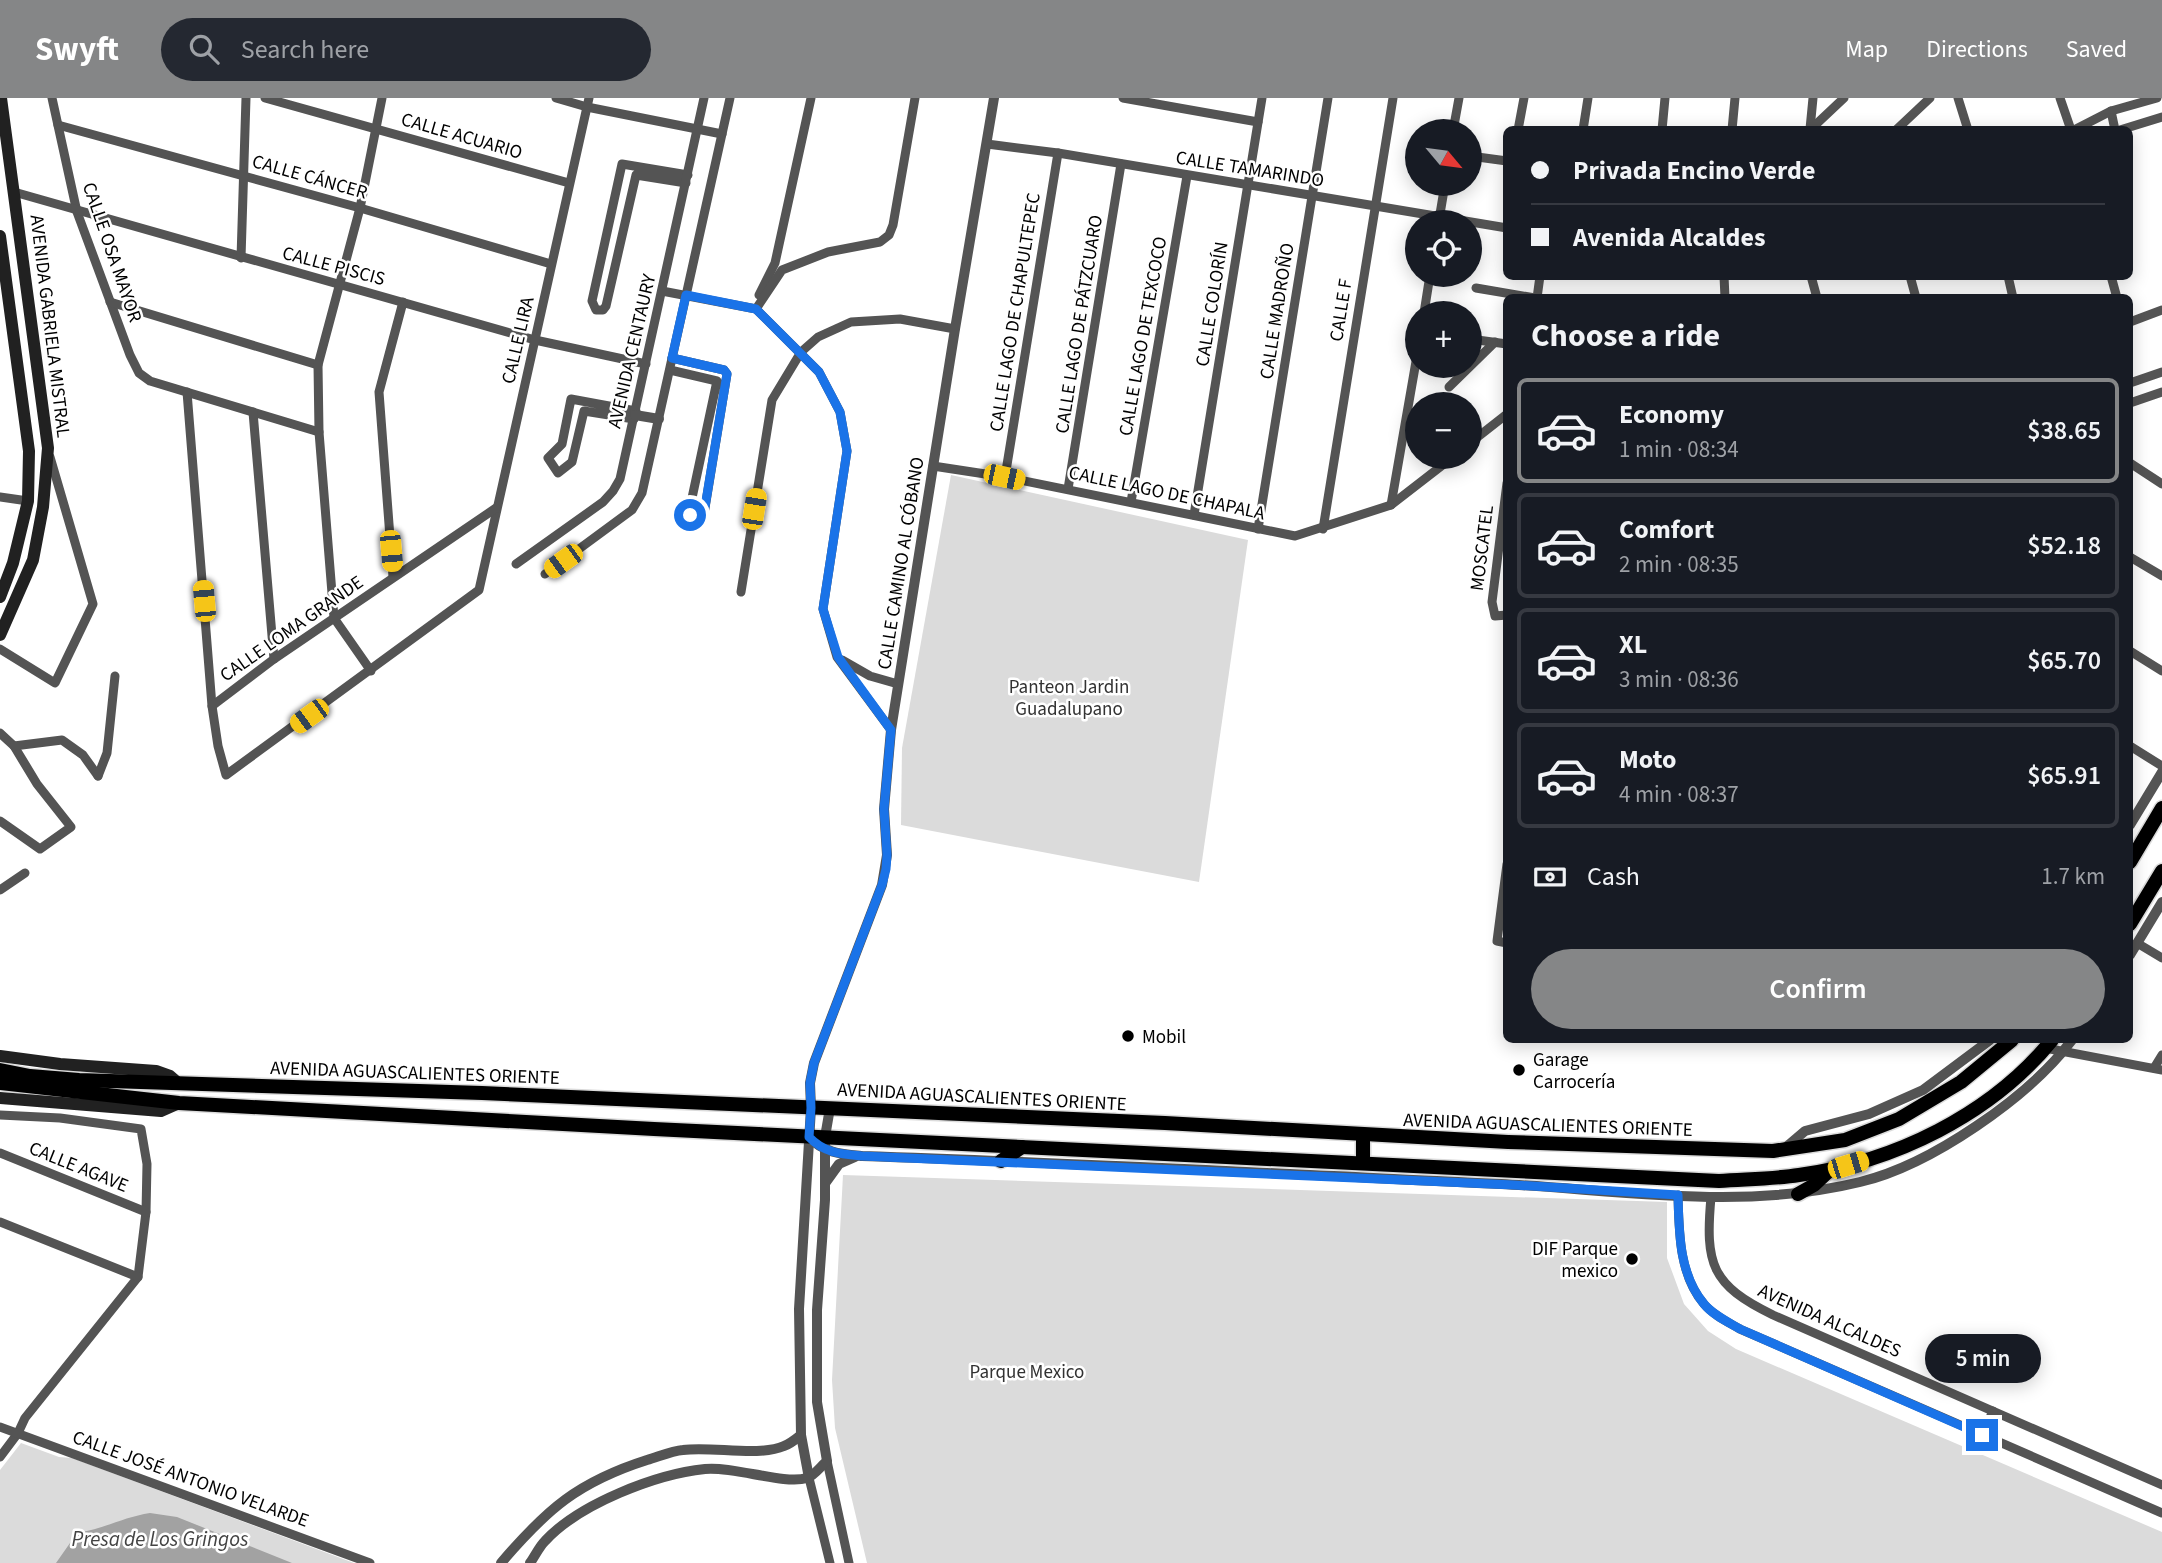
<!DOCTYPE html>
<meta charset="utf-8">
<style>
:root{--surface:#171b24;--page:#242831;--text:#f1f3f6;--muted:#9ea1a6;--line:#363941;--accent:#858687}
body{margin:0;font-family:"Source Sans 3",sans-serif;background:var(--page);color:var(--text);height:100vh;display:flex;flex-direction:column;font-size:26px;white-space:nowrap}
*{box-sizing:border-box;margin:0}
p{font-size:23px;color:var(--muted)}
.icon{flex:none;width:38px;height:38px;fill:none;stroke:currentColor;stroke-width:2;stroke-linecap:round;stroke-linejoin:round}
.map{position:relative;flex:1;overflow:hidden}
.sheet{position:absolute;left:1503px;top:196px;width:630px;height:749px;display:flex;flex-direction:column;background:var(--surface);border-radius:10px;box-shadow:0 4px 18px #0003}
.sheet>*{flex:none}
.hud{position:absolute;left:1503px;top:28px;width:630px;height:154px;border-radius:10px;box-shadow:0 4px 18px #0003;display:grid;align-content:center;height:154px;padding:0 28px;background:var(--surface)}
.needle{width:46px;rotate:119deg}
.fabs{position:absolute;left:1405px;top:21px;display:grid;gap:14px}
.fabs a{display:grid;place-items:center;width:77px;height:77px;border-radius:50%;background:var(--surface);box-shadow:0 4px 18px #0003;font-size:35px}
.end{position:absolute;width:32px;height:32px;margin:-16px;border:9px solid #1a73e8;background:#fff;box-shadow:0 0 0 4px #fff}
.from{border-radius:50%}
.bubble{position:absolute;height:49px;border-radius:24px;background:var(--surface);box-shadow:0 4px 18px #0003;font-size:23px;font-weight:600;line-height:49px;text-align:center}
.car{position:absolute;width:21px;height:42px;margin:-21px -10px;border-radius:9px;box-shadow:0 0 5px 2px #0007;background:linear-gradient(#f5c518 24%,#345 0 40%,#f5c518 0 76%,#345 0 86%,#f5c518 0)}
.hud b{display:flex;align-items:center;gap:24px;height:66px;font-size:26px}
.hud b+b{border-top:2px solid var(--line)}
.hud i{width:18px;height:18px;background:var(--text)}
ul{padding:0;list-style:none}
li{display:flex;align-items:center;gap:21px;height:105px;margin:0 14px 10px;padding:0 14px;border:4px solid var(--line);border-radius:10px}
li div{flex:1}
li b{display:block;font-size:26px}
li em{font-style:normal;font-weight:600}
li.selected{border-color:var(--accent)}
li>.icon{width:63px;height:63px;stroke-width:1.5}
h2{padding:0 28px;font-size:32px;line-height:84px}
.pay{display:flex;align-items:center;gap:18px;height:77px;padding:0 28px;font-size:26px}
.pay p{margin-inline-start:auto}
.primary-button{display:flex;gap:14px;margin-top:auto;padding:14px 28px}
.primary-button a{flex:1;height:80px;border-radius:42px;background:var(--accent);color:#fff;font-size:28px;font-weight:600;line-height:80px;text-align:center}
header{display:flex;align-items:center;gap:42px;box-sizing:border-box;height:98px;padding:0 35px;background:var(--accent);color:#fff}
header strong{font-size:33px}
nav{display:flex;gap:38px;margin-inline-start:auto;font-size:24px}
.search{width:490px;height:63px;background:var(--page);display:flex;align-items:center;gap:18px;box-sizing:border-box;padding:0 24px;border-radius:38px;color:var(--muted);font-size:26px}
.map>svg:first-child{display:block}
.green{fill:#dbdbdb}
.water{fill:#a2a2a2}
.lines{fill:none;stroke-linecap:round;stroke-linejoin:round}
.primary-casing{stroke:#dbdbdb;stroke-width:17}
.minor{stroke:#545454;stroke-width:9}
.tertiary{stroke:#545454;stroke-width:10}
.secondary{stroke:#212121;stroke-width:12}
.primary{stroke:#000;stroke-width:14}
.route{stroke:#1a73e8;stroke-width:9}
.poi-dot{fill:#000;stroke:#fff;stroke-width:2.5}
.labels{text-anchor:middle;stroke-width:5;stroke-linejoin:round;paint-order:stroke}
.street-label{font-size:19px;fill:#000;stroke:#fff}
.park-label{font-size:19px;fill:#323232;stroke:#fff}
.poi-label{font-size:19px;fill:#000;stroke:#fff;text-anchor:start}
.water-label{font-size:21px;font-style:italic;fill:#434343;stroke:#fff}
</style>
<header>
<strong>Swyft</strong>
<div class="search"><svg class="icon" aria-label="search" viewBox="0 0 24 24"><circle cx="10" cy="10" r="6"/><path d="M15 15l6 6"/></svg>Search here</div>
<nav><a>Map</a><a>Directions</a><a>Saved</a></nav>
</header>
<div class="map">
<svg width="2162" height="1465" viewBox="0 0 2162 1465">
<rect width="100%" height="100%" fill="#fff"/>
<!-- green -->
<g class="green">
<path d="M951,377L1248,442L1199,784L901,727L902,650Z"/>
<path d="M843,1077L1667,1104V1160L1684,1206L1708,1233L1736,1251L2162,1434V1465H867L835,1330L832,1282Z"/>
<path d="M21,1345L59,1359L72,1360L354,1465H0V1372Z"/>
</g>
<!-- water -->
<path class="water" d="M150,1415L177,1419L292,1465H56L77,1435C103,1431 124,1419 150,1415Z"/>
<g class="lines">
<defs>
<g id="primary">
<path d="M2130,764L2162,710"/>
<path d="M2130,826L2162,773"/>
<path d="M0,972L30,978L79,982L482,995L1165,1025L1508,1044L1773,1053L1845,1042L1899,1021L1961,984L2012,942"/>
<path d="M0,985L179,1005L654,1031L1719,1083C1746,1081 1773,1081 1799,1077C1894,1064 1991,1017 2052,942"/>
<path d="M1001,1063L1022,1049"/>
<path d="M1363,1065V1037"/>
<path d="M1798,1096L1814,1087L1830,1072"/>
</g>
</defs>
<!-- primary casing -->
<use href="#primary" class="primary-casing"/>
<!-- minor -->
<g class="minor">
<path d="M52,0L77,114L130,257L139,275L150,283L319,334"/>
<path d="M265,0L569,85"/>
<path d="M556,0L587,9L722,36"/>
<path d="M1123,0L1258,24"/>
<path d="M1958,0L1968,32"/>
<path d="M2060,0L2071,32"/>
<path d="M2111,13L2115,32"/>
<path d="M58,27L360,110L551,166"/>
<path d="M1810,31L1813,0"/>
<path d="M1518,32L1524,0"/>
<path d="M1583,32L1588,0"/>
<path d="M1662,32L1665,0"/>
<path d="M1732,32L1735,0"/>
<path d="M1810,32L1844,0"/>
<path d="M1896,32L1930,0"/>
<path d="M2074,32L2111,13L2157,0"/>
<path d="M2120,32L2162,19"/>
<path d="M1453,33L1459,0"/>
<path d="M987,46L1058,55L1507,130"/>
<path d="M1470,58L1507,63"/>
<path d="M686,85L636,77L606,208L603,212H596L592,203L622,66L688,77"/>
<path d="M14,94L535,242L646,266"/>
<path d="M1439,122L1445,86"/>
<path d="M241,160L246,0"/>
<path d="M1724,178L1725,200"/>
<path d="M1811,178L1817,200"/>
<path d="M1910,178L1916,200"/>
<path d="M2008,178L2013,200"/>
<path d="M2111,178L2117,200"/>
<path d="M1476,190L1535,200"/>
<path d="M662,193L756,211L819,274L840,314L847,353L823,511L837,559L891,632"/>
<path d="M759,197L775,165L811,0"/>
<path d="M1537,200L1540,178"/>
<path d="M110,204L318,267"/>
<path d="M756,211L782,172L828,154L880,144L889,137L893,127L915,0"/>
<path d="M1424,215L1430,177"/>
<path d="M2130,224L2162,212"/>
<path d="M1470,241L1507,246"/>
<path d="M670,272L717,283L689,414L692,418L701,420L704,416L727,276L724,272L672,260"/>
<path d="M2130,285L2162,274"/>
<path d="M1449,289L1495,244"/>
<path d="M187,294L212,608L218,648L226,677L479,492L589,0"/>
<path d="M2130,305L2162,294"/>
<path d="M253,314L274,561"/>
<path d="M634,321L584,313L572,364L558,375L548,360L562,346L571,301L636,313"/>
<path d="M1470,345L1507,316"/>
<path d="M2130,365L2162,386"/>
<path d="M933,368L1005,379L1295,438L1391,407L1453,359"/>
<path d="M1005,379L1058,55"/>
<path d="M1507,385L1492,504L1495,518L1507,517"/>
<path d="M1068,391L1121,66"/>
<path d="M0,399L28,403"/>
<path d="M1131,404L1187,78"/>
<path d="M1391,407L1418,252"/>
<path d="M1194,417L1262,0"/>
<path d="M1258,431L1328,0"/>
<path d="M1323,431L1393,0"/>
<path d="M2130,459L2162,478"/>
<path d="M516,466L603,404L613,393L620,381L704,0"/>
<path d="M545,476L632,412L642,395L730,0"/>
<path d="M393,479L379,294L403,204"/>
<path d="M741,494L772,302L801,254L818,239L851,224L900,221L955,231"/>
<path d="M0,551L55,585L93,506L50,359"/>
<path d="M2130,553L2162,573"/>
<path d="M842,562L870,578L898,586"/>
<path d="M371,573L334,520L319,334L318,267L360,110L382,0"/>
<path d="M212,608L274,561L496,410"/>
<path d="M0,635L14,648L37,686L71,729L40,751L0,723"/>
<path d="M14,648L62,642L83,657L98,678"/>
<path d="M2130,648L2162,668"/>
<path d="M98,678L107,655L115,578"/>
<path d="M1507,766L1497,843L1507,845"/>
<path d="M0,792L25,775"/>
<path d="M2137,845L2162,860"/>
<path d="M2045,950L2162,972"/>
<path d="M2154,970L2162,957"/>
<path d="M0,1017L60,1020L141,1031L147,1066L146,1114L138,1179L25,1320L18,1335L0,1359"/>
<path d="M0,1055L146,1114"/>
<path d="M1678,1097C1679,1134 1679,1177 1704,1206C1713,1217 1728,1224 1740,1231L2162,1415"/>
<path d="M1711,1099C1705,1166 1711,1187 1773,1217L2162,1387"/>
<path d="M0,1124L138,1179"/>
<path d="M0,1329L370,1465"/>
<path d="M1982,1337L1993,1313"/>
<path d="M827,1363L849,1465"/>
<path d="M809,1380L830,1465"/>
</g>
<!-- tertiary -->
<g class="tertiary">
<path d="M635,317L659,321"/>
<path d="M2130,727L2162,674"/>
<path d="M2130,857L2162,804"/>
<path d="M809,1039C824,1055 841,1056 862,1058C1075,1065 1288,1076 1501,1086C1620,1092 1742,1113 1860,1084C1931,1067 2029,999 2072,942"/>
<path d="M1785,1050L1805,1033L1869,1016L1923,992L1990,942"/>
<path d="M826,1084L839,1066L855,1059"/>
<path d="M809,1380L801,1337L799,1211L811,1010L810,985L814,965L882,787L887,757L884,711L891,632L955,231L994,0"/>
<path d="M501,1465C547,1411 578,1384 647,1362C658,1359 671,1353 683,1352C712,1348 759,1359 784,1348C790,1346 796,1341 801,1337"/>
<path d="M530,1465C535,1458 539,1449 545,1443C579,1406 656,1376 705,1371C734,1368 784,1387 807,1380C814,1378 821,1368 827,1363L817,1304V1212L825,1102V1039L830,1010"/>
</g>
<!-- secondary -->
<g class="secondary">
<path d="M0,138L29,353L28,403L13,465L0,499"/>
<path d="M0,537L33,462L43,409L48,350L1,0"/>
<path d="M0,958L60,966L156,973L170,978L178,985"/>
<path d="M0,1000L161,1013L179,1005"/>
</g>
<!-- primary -->
<use href="#primary" class="primary"/>
</g>
<g class="lines">
<!-- route -->
<path class="route" d="M690,417L701,420L704,415L727,276L724,272L672,260L686,197L756,211L819,274L840,314L847,353L823,511L838,559L891,632L884,711L887,757L886,771L882,787L814,965L810,985L811,1010L809,1039C824,1055 841,1056 862,1058L1514,1087L1678,1097C1679,1134 1679,1176 1704,1206C1713,1217 1728,1224 1740,1231L1982,1337"/>
</g>
<!-- markers -->
<g class="poi-dot">
<circle cx="1128" cy="938" r="7"/>
<circle cx="1519" cy="972" r="7"/>
<circle cx="1632" cy="1161" r="7"/>
</g>
<g class="labels">
<!-- street labels -->
<g class="street-label">
<text transform="translate(462 37) rotate(16)" y="7">CALLE ACUARIO</text>
<text transform="translate(1250 70) rotate(9)" y="7">CALLE TAMARINDO</text>
<text transform="translate(310 78) rotate(16)" y="7">CALLE CÁNCER</text>
<text transform="translate(113 154) rotate(71)" y="7">CALLE OSA MAYOR</text>
<text transform="translate(334 167) rotate(15)" y="7">CALLE PISCIS</text>
<text transform="translate(1211 206) rotate(-81)" y="7">CALLE COLORÍN</text>
<text transform="translate(1340 212) rotate(-81)" y="7">CALLE F</text>
<text transform="translate(1276 213) rotate(-81)" y="7">CALLE MADROÑO</text>
<text transform="translate(1014 214) rotate(-81)" y="7">CALLE LAGO DE CHAPULTEPEC</text>
<text transform="translate(1078 226) rotate(-81)" y="7">CALLE LAGO DE PÁTZCUARO</text>
<text transform="translate(51 228) rotate(83)" y="7">AVENIDA GABRIELA MISTRAL</text>
<text transform="translate(1142 238) rotate(-80)" y="7">CALLE LAGO DE TEXCOCO</text>
<text transform="translate(517 242) rotate(-77)" y="7">CALLE LIRA</text>
<text transform="translate(631 253) rotate(-77)" y="7">AVENIDA CENTAURY</text>
<text transform="translate(1167 394) rotate(12)" y="7">CALLE LAGO DE CHAPALA</text>
<text transform="translate(1481 450) rotate(-83)" y="7">MOSCATEL</text>
<text transform="translate(900 465) rotate(-81)" y="7">CALLE CAMINO AL CÓBANO</text>
<text transform="translate(291 530) rotate(-35)" y="7">CALLE LOMA GRANDE</text>
<text transform="translate(415 974) rotate(2)" y="7">AVENIDA AGUASCALIENTES ORIENTE</text>
<text transform="translate(982 998) rotate(3)" y="7">AVENIDA AGUASCALIENTES ORIENTE</text>
<text transform="translate(1548 1026) rotate(2)" y="7">AVENIDA AGUASCALIENTES ORIENTE</text>
<text transform="translate(79 1068) rotate(22)" y="7">CALLE AGAVE</text>
<text transform="translate(1830 1222) rotate(24)" y="7">AVENIDA ALCALDES</text>
<text transform="translate(191 1380) rotate(20)" y="7">CALLE JOSÉ ANTONIO VELARDE</text>
</g>
<!-- park labels -->
<g class="park-label">
<text x="1069" y="595">Panteon Jardin<tspan x="1069" dy="22">Guadalupano</tspan></text>
<text x="1027" y="1280">Parque Mexico</text>
</g>
<!-- poi labels -->
<g class="poi-label">
<text x="1142" y="945">Mobil</text>
<text x="1533" y="968">Garage<tspan x="1533" dy="22">Carrocería</tspan></text>
<text x="1618" y="1157" text-anchor="end">DIF Parque<tspan x="1618" dy="22">mexico</tspan></text>
</g>
<!-- water labels -->
<g class="water-label">
<text x="160" y="1448">Presa de Los Gringos</text>
</g>
</g>
</svg>
<div class="fabs">
<a><svg class="needle" viewBox="-14 -14 28 28"><path d="M0-13l5 13h-10z" fill="#e53935"/><path d="M0 13l5-13h-10z" fill="#9ea1a6"/></svg></a>
<a><svg class="icon" aria-label="locate" viewBox="0 0 24 24"><circle cx="12" cy="12" r="6"/><path d="M12 2v4M12 18v4M2 12h4M18 12h4"/></svg></a>
<a>+</a>
<a>−</a>
</div>
<i class="end from" style="left:690px;top:417px"></i>
<i class="end" style="left:1982px;top:1337px"></i>
<div class="bubble" style="left:1925px;top:1236px;width:116px">5 min</div>
<i class="car" style="left:1004px;top:379px;rotate:102deg"></i>
<i class="car" style="left:754px;top:411px;rotate:9deg"></i>
<i class="car" style="left:391px;top:453px;rotate:175deg"></i>
<i class="car" style="left:563px;top:463px;rotate:234deg"></i>
<i class="car" style="left:204px;top:503px;rotate:355deg"></i>
<i class="car" style="left:309px;top:618px;rotate:234deg"></i>
<i class="car" style="left:1848px;top:1067px;rotate:73deg"></i>
<div class="hud">
<b><i class="from"></i>Privada Encino Verde</b>
<b><i></i>Avenida Alcaldes</b>
</div>
<section class="sheet">
<h2>Choose a ride</h2>
<ul>
<li class="selected"><svg class="icon" aria-label="car" viewBox="0 0 24 24"><path d="M5 17H2v-5l4-1 3-4h7l3 4 3 1v5h-3M9 17h6M6 11h13"/><circle cx="7" cy="17" r="2"/><circle cx="17" cy="17" r="2"/></svg><div><b>Economy</b><p>1 min · 08:34</p></div><em>$38.65</em></li>
<li><svg class="icon" aria-label="car" viewBox="0 0 24 24"><path d="M5 17H2v-5l4-1 3-4h7l3 4 3 1v5h-3M9 17h6M6 11h13"/><circle cx="7" cy="17" r="2"/><circle cx="17" cy="17" r="2"/></svg><div><b>Comfort</b><p>2 min · 08:35</p></div><em>$52.18</em></li>
<li><svg class="icon" aria-label="car" viewBox="0 0 24 24"><path d="M5 17H2v-5l4-1 3-4h7l3 4 3 1v5h-3M9 17h6M6 11h13"/><circle cx="7" cy="17" r="2"/><circle cx="17" cy="17" r="2"/></svg><div><b>XL</b><p>3 min · 08:36</p></div><em>$65.70</em></li>
<li><svg class="icon" aria-label="car" viewBox="0 0 24 24"><path d="M5 17H2v-5l4-1 3-4h7l3 4 3 1v5h-3M9 17h6M6 11h13"/><circle cx="7" cy="17" r="2"/><circle cx="17" cy="17" r="2"/></svg><div><b>Moto</b><p>4 min · 08:37</p></div><em>$65.91</em></li>
</ul>
<div class="pay"><svg class="icon" aria-label="cash" viewBox="0 0 24 24"><path d="M3 7h18v10H3z"/><circle cx="12" cy="12" r="2"/></svg>Cash<p>1.7 km</p></div>
<div class="primary-button"><a>Confirm</a></div>
</section>
</div>
